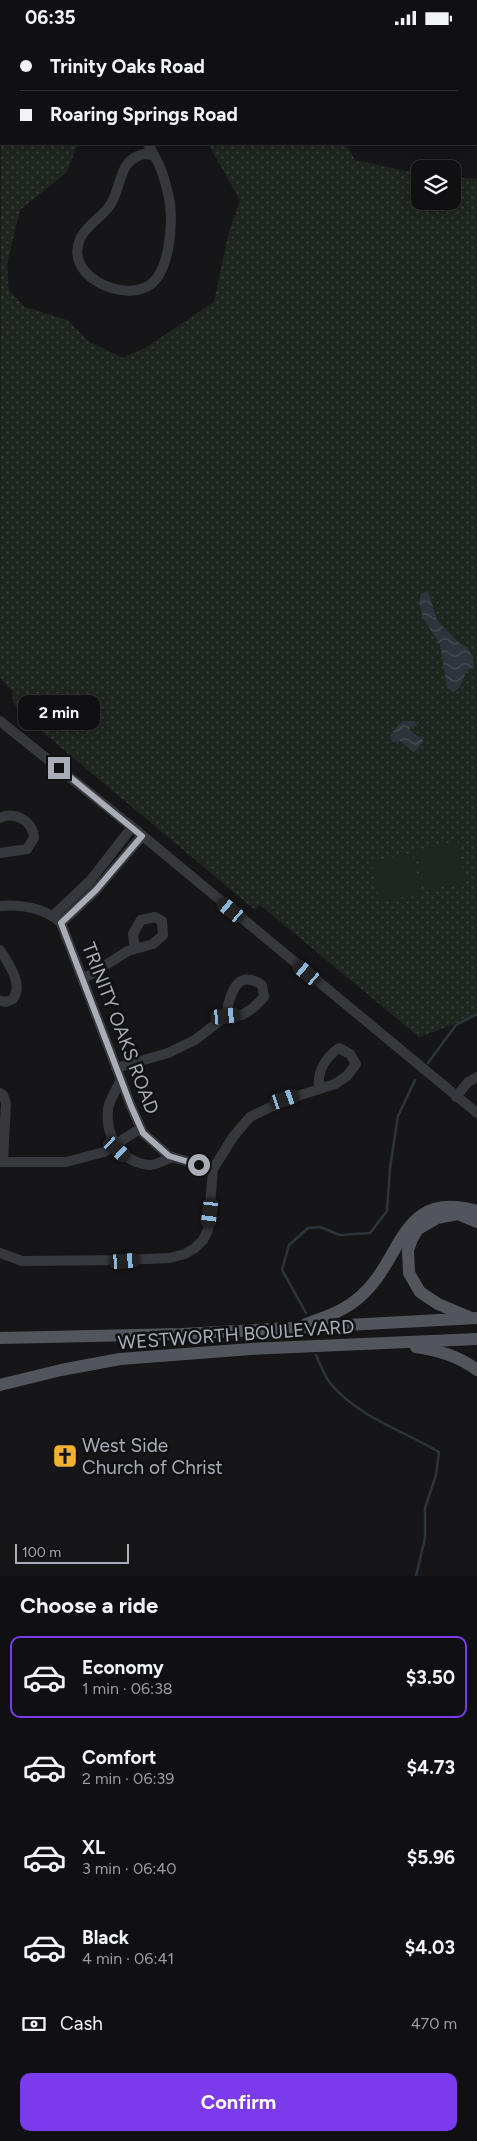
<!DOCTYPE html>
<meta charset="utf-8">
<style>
:root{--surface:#101012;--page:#1e1e20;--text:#f1f3f6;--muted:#9c9d9f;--line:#303032;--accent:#7c3aed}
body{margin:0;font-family:Figtree,sans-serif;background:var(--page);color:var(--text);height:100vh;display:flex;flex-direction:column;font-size:19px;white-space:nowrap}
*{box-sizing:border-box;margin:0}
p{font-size:16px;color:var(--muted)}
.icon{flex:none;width:28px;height:28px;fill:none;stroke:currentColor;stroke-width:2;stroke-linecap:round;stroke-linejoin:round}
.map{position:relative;height:1541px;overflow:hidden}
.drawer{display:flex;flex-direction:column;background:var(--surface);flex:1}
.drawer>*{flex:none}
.hud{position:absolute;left:0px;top:0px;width:478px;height:110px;box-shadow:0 2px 12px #0003,0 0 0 1px var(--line);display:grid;align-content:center;height:110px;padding:0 20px;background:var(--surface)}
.fabs{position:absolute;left:411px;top:125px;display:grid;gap:10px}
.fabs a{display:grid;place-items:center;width:50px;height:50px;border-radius:10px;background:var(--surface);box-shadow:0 2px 12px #0003,0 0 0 1px var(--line);font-size:25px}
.scale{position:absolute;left:15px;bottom:12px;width:114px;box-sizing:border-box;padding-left:5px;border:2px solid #a8adb8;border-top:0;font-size:14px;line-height:18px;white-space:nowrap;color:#a8adb8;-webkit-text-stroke:4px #111113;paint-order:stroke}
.end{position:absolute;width:22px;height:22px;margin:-11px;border:6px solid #a8adb8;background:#111;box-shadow:0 0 0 2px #111}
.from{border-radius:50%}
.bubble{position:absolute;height:35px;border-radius:10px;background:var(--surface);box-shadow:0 2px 12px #0003,0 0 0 1px var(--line);font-size:16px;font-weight:700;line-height:35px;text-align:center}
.car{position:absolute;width:15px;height:30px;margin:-15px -8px;border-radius:6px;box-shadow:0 0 4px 1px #0007;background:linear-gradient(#222 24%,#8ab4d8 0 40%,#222 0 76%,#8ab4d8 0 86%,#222 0)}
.hud b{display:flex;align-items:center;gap:18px;height:48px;font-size:19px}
.hud b+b{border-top:1px solid var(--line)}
.hud i{width:12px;height:12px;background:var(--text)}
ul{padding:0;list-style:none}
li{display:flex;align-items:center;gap:15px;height:82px;margin:0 10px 8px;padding:0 10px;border:2px solid transparent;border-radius:10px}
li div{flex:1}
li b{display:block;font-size:19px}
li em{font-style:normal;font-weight:700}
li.on{border-color:var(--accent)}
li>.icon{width:45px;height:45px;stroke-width:1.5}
h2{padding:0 20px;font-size:22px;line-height:60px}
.pay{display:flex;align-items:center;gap:12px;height:55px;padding:0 20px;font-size:19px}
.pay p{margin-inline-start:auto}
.primary-button{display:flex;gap:10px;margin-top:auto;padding:10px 20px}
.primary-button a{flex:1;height:58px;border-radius:10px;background:var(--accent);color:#fff;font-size:20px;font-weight:700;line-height:58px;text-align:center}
.status{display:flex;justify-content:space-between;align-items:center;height:35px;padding:0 25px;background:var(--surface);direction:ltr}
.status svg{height:14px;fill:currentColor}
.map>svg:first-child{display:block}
.grass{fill:url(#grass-dots)}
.pitch{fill:#1e261f}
.water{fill:url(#water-waves)}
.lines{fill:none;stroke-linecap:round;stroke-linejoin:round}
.stream{stroke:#2c353c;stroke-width:2.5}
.minor{stroke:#37383d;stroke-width:10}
.major{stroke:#53555c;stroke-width:12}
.route{stroke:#a8adb8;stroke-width:6}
.labels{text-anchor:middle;stroke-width:5;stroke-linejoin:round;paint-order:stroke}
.street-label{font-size:19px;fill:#a8adb8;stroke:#111113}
.poi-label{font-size:19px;fill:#a8adb8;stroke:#111113;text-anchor:start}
</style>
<div class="status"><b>06:35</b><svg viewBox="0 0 49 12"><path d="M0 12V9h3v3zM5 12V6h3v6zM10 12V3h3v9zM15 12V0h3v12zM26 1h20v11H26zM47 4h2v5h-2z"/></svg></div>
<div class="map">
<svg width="477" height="1541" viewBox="0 0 477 1541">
<defs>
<pattern id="grass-dots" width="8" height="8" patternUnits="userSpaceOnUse" patternTransform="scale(1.25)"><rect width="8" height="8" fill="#1e261f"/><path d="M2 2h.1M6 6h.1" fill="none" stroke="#3c433d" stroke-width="1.8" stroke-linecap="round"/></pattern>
<pattern id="water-waves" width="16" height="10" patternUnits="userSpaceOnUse" patternTransform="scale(1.25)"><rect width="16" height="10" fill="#2c353c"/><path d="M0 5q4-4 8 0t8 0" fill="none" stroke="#485056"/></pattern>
</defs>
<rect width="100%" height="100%" fill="#161618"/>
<!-- grass -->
<path class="grass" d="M1,2V109H78L66,138L20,175L7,229L9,255L25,272L67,285L90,307L123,323L145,313L214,267L228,200L240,165L208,109H346L355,125L420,139V166H452L453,142L477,144V981L419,1002L260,870L255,875L21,679L13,667L12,656L0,643Z"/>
<!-- pitch -->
<g class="pitch">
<path d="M457,806L466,847L425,856L416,815Z"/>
<path d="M412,818L421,858L380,867L371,827Z"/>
</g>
<!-- water -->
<g class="water">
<path d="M428,556L437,585L458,607L467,612L473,623L474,631L467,636L459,653L453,657L447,653L440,609L423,583L419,568L421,559Z"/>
<path d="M402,686H415L417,691L410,692V695L424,706L414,718L400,706L392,707L390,700Z"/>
</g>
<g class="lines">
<!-- stream -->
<g class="stream">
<path d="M428,1028L456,990L477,979"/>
<path d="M306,1278L282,1235L289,1210L308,1193L320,1192L340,1200L370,1198L387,1176L390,1133L398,1081L415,1045"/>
<path d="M316,1320C320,1329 324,1340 330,1348C358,1382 402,1395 439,1417L436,1440L425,1473V1503L416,1541"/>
</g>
<!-- minor -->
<g class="minor">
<path d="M124,0V1"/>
<path d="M358,0L360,1"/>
<path d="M432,1L433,0"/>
<path d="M476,74H477"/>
<path d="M148,109L154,120"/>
<path d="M144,119L154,120C162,133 166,148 169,163C174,187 170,244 144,253C116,264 65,239 80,204C85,192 100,183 108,173C123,155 116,125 144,119Z"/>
<path d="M0,686L132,792L477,1078"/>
<path d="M0,783C15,776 33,786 34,803L27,814L0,818"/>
<path d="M0,871C21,869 46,873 61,888L131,1071L143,1098L169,1121L213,1134"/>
<path d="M54,880L90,846L132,792"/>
<path d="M61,888L96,855L142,801"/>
<path d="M0,915C8,928 24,949 13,964L6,967L0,966"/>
<path d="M83,944L128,916L153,909L163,900L162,886L155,882L141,885L133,899L135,914"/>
<path d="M116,1033L168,1018L195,1005L226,981L242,980L253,973L264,962L262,950C236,932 229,962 226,981"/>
<path d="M121,1045C117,1054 109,1065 108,1074C105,1101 121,1128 150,1130C156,1130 165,1125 172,1122"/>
<path d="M0,1058L3,1060L6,1068L3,1127"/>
<path d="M456,1062L468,1047L477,1042"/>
<path d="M0,1127H66L104,1117L141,1093"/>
<path d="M0,1218L22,1226L125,1225L169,1223L185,1219L195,1213L203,1205L208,1195L213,1134L233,1102L250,1082L285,1065L335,1049L347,1041L356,1029L350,1019L339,1013C326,1022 317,1036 319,1053"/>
</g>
<!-- major -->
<g class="major">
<path d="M469,1282L438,1269L420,1257L409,1238L408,1215L412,1204L418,1194L437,1183L458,1179L477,1187"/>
<path d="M306,1289C326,1282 347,1275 363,1259C404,1221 401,1154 477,1176"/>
<path d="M0,1303L182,1299L477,1283"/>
<path d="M416,1312C438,1315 460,1322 477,1335"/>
<path d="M0,1350L61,1335L120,1324L251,1314L477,1304"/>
</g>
</g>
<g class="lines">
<!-- route -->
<path class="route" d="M59,733L142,801L96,855L61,888L131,1071L143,1098L169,1121L199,1130"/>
</g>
<!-- icons -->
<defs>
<symbol id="church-square" viewBox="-11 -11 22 22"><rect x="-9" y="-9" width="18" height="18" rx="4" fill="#f2b134" stroke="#111113"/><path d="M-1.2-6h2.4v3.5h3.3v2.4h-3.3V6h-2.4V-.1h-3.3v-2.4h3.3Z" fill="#111"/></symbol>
</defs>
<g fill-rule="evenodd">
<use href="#church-square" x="51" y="1407" width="28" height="28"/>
</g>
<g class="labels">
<!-- street labels -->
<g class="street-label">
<text transform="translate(121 993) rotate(69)" y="7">TRINITY OAKS ROAD</text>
<text transform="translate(236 1299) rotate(-4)" y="7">WESTWORTH BOULEVARD</text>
</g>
<!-- poi labels -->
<g class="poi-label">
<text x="82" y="1417">West Side<tspan x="82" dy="22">Church of Christ</tspan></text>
</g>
</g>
</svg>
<div class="fabs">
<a><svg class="icon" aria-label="layers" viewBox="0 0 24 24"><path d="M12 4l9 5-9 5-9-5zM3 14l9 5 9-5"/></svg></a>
</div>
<div class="scale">100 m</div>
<i class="end from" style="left:199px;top:1130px"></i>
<i class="end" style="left:59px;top:733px"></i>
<div class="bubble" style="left:18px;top:660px;width:82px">2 min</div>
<i class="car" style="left:231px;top:875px;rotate:310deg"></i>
<i class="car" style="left:307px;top:938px;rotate:310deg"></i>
<i class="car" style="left:226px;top:981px;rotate:84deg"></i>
<i class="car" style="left:285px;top:1064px;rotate:71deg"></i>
<i class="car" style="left:117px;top:1114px;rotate:132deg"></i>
<i class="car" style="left:210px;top:1178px;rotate:187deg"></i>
<i class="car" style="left:125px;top:1226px;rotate:86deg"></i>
<div class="hud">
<b><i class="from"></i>Trinity Oaks Road</b>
<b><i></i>Roaring Springs Road</b>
</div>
</div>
<section class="drawer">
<h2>Choose a ride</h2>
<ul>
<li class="on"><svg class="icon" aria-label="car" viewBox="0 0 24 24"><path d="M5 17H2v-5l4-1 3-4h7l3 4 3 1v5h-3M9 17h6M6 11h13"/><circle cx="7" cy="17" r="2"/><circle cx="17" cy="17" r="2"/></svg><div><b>Economy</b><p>1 min · 06:38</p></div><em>$3.50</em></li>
<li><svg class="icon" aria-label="car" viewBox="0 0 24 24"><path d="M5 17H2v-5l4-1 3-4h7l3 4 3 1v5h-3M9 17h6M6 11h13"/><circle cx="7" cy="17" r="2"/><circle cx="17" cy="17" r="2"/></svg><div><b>Comfort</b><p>2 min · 06:39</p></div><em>$4.73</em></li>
<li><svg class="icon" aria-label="car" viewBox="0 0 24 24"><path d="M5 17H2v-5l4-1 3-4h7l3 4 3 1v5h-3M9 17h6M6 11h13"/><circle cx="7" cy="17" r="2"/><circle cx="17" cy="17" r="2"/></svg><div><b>XL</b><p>3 min · 06:40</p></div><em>$5.96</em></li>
<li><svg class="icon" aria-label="car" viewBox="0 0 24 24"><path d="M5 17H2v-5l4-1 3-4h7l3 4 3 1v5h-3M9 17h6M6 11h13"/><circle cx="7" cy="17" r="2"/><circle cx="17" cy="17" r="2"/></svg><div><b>Black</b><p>4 min · 06:41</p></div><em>$4.03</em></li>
</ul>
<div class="pay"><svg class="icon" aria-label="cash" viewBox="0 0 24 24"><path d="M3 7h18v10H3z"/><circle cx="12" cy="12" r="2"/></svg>Cash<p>470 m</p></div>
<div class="primary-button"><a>Confirm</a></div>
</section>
